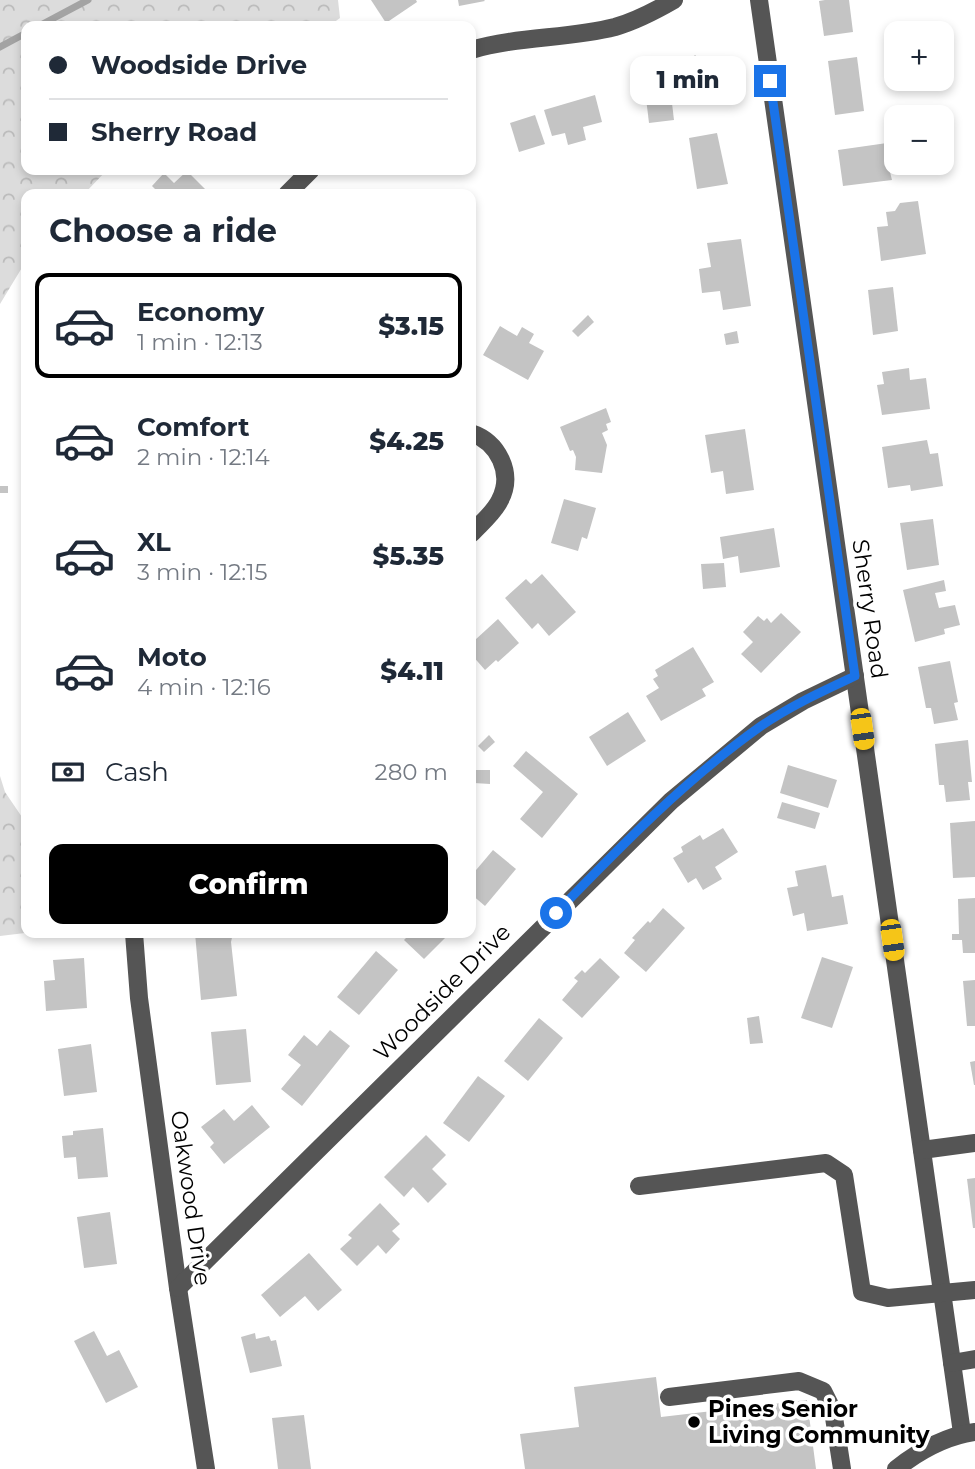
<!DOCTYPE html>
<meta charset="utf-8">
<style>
:root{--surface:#fff;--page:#f6f6f7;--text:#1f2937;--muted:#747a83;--line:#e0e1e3;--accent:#000}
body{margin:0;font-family:Montserrat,sans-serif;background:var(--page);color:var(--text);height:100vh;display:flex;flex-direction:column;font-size:26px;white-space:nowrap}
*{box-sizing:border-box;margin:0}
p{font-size:23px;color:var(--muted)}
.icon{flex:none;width:38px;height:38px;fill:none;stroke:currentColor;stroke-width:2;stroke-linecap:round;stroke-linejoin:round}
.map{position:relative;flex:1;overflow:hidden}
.details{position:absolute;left:21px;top:189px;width:455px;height:749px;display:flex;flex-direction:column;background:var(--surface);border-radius:14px;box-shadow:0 4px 10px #0003}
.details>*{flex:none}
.banner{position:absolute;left:21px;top:21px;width:455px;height:154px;border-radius:14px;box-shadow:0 4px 10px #0003;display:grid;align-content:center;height:154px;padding:0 28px;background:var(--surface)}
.tools{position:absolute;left:884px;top:21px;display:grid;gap:14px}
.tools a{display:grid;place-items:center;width:70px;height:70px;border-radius:14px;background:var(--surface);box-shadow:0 4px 10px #0003;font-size:35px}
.end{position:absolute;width:32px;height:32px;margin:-16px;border:9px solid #1a73e8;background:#fff;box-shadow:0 0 0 4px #fff}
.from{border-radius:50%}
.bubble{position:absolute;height:49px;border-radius:14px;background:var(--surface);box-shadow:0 4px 10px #0003;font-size:23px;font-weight:800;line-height:49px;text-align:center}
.car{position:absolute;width:21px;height:42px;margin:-21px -10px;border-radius:9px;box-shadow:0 0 5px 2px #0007;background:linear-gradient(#f5c518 24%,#345 0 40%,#f5c518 0 76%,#345 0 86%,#f5c518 0)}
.banner b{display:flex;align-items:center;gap:24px;height:66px;font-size:26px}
.banner b+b{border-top:2px solid var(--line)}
.banner i{width:18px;height:18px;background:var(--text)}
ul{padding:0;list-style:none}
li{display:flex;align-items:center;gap:21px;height:105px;margin:0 14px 10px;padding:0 14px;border:4px solid transparent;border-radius:14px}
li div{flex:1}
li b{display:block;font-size:26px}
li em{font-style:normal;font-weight:800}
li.on{border-color:var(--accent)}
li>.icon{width:63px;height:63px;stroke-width:1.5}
h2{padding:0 28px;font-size:32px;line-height:84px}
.pay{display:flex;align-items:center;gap:18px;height:77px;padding:0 28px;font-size:26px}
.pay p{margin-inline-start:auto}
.cta{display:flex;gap:14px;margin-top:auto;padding:14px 28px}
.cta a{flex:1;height:80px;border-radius:14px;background:var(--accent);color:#fff;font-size:28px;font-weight:800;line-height:80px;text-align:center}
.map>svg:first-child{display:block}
.forest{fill:url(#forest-crowns)}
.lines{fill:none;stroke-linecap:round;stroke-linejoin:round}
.stream{stroke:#a3a3a3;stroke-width:7}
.building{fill:#c4c4c4}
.minor{stroke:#555;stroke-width:18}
.route{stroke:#1a73e8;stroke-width:9}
.poi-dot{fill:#000;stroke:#fff;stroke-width:2.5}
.labels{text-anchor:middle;stroke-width:7;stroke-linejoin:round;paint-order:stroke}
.street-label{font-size:23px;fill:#000;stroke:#fff}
.poi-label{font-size:23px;font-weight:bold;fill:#000;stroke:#fff;text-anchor:start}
</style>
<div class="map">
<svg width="975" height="1469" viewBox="0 0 975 1469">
<defs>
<pattern id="forest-crowns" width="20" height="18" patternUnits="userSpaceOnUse" patternTransform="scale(1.75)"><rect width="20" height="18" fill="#dcdcdc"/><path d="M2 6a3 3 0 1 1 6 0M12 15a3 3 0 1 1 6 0" fill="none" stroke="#bbb"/></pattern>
</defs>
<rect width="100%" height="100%" fill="#fff"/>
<!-- forest -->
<g class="forest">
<path d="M0,0H338L340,18L329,26H26V170H107L84,194H26V261L0,304Z"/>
<path d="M0,776L5,792L26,823V930L25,933L0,936Z"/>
</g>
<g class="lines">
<!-- stream -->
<g class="stream">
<path d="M39,26L88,0"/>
<path d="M0,47L26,33"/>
</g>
</g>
<!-- building -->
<g class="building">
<path d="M371,0H416L417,2L386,23Z"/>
<path d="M458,0H484L485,1L459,6Z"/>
<path d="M825,0H849L853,32L824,36L819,1Z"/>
<path d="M695,55L722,80L699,104L673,78Z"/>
<path d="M857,57L864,111L835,115L828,61Z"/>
<path d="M595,95L602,122L583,127L586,140L568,145L565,133L552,136L544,110Z"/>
<path d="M671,95L674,120L649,123L646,98Z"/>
<path d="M535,115L545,144L519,152L510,123Z"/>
<path d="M717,133L728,184L697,189L689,138Z"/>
<path d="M887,143L888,149L896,148V163H904L905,170L890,172L892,180L843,186L838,150Z"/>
<path d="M187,171L207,191L203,194H160L152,186L164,173L174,183Z"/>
<path d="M918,201L926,254L881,261L877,227L888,226L886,212L895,211L900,203Z"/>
<path d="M741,239L751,306L723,310L720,291L702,293L699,269L711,267L707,243Z"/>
<path d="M893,287L898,331L873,335L868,290Z"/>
<path d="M588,315L594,322L578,337L572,331Z"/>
<path d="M500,326L517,336L522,327L534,334L529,343L544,351L528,380L483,355Z"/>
<path d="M737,331L739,343L726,345L724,334Z"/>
<path d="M909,368L910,380L926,378L930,409L882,415L877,385L884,384L882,372Z"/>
<path d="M21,401H26V442H23Z"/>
<path d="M606,408L611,422L606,424L608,430L602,433L607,445L602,473L575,470L576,457L573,450L570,451L560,427Z"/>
<path d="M745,429L754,490L726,494L723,471L711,473L705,435Z"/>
<path d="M927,440L930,454L938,453L943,486L911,491L910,485L888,488L882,447Z"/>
<rect x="0" y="486" width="8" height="7"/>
<path d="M564,499L596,508L587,539L582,537L578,551L551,543Z"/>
<path d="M933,519L939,565L907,570L900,523Z"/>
<path d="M774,528L780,567L740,573L738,556L723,559L720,537Z"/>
<path d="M724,563L726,587L703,589L701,564Z"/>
<path d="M542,574L576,612L549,636L538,623L532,629L505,598L526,579L531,584Z"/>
<path d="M944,580L946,591L935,593L939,608L955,605L960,625L944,629L945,634L915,642L903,590Z"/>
<path d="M781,613L801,632L761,673L741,654L753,642L743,632L758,616L764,621L767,618L771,623Z"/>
<path d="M498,619L519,643L498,662L496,660L485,670L471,654V639L473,637L475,640Z"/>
<path d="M693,647L714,682L702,689L706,696L661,721L646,696L659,688L653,679L658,676L655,670Z"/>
<path d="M950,661L958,702L954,703L958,720L934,724L931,708H926L918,667Z"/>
<path d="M628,712L646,741L607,766L589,737Z"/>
<path d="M489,735L495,742L484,752L478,746Z"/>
<path d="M968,740L972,782H968L970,800L946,802L944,785H939L935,744Z"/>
<path d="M526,751L578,794L542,838L520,819L543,792L513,766Z"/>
<path d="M788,765L837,780L828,808L780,793Z"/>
<path d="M475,770H490V784L474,783Z"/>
<path d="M782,802L820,813L815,829L777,818Z"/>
<path d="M975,821V877L953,878L950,823Z"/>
<path d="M723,828L738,852L715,867L722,879L703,890L696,878L688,883L673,858L683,852L681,847L700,835L703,840Z"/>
<path d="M493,850L516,869L485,906L471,894V876Z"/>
<path d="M826,865L832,897L843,895L848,924L807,931L804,913L793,916L787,888L798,886L795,871Z"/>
<path d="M975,898V953H963L962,940H952V934H959L958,899Z"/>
<path d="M663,908L685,928L646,972L624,953L635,940L632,938L648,921L650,923Z"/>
<path d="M195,933H233L231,942L237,996L201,1000Z"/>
<path d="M411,933H450L424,959L404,940Z"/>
<path d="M376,951L398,970L359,1015L337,997Z"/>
<path d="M822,957L853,967L832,1028L801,1018Z"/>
<path d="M84,958L87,1008L46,1011L44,981L55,980L53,960Z"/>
<path d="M600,958L620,977L582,1018L562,1000L578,981L574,978L582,970L585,973Z"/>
<path d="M975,980V1026H967L963,981Z"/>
<path d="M759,1016L763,1043L750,1044L747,1018Z"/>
<path d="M539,1018L563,1038L528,1081L504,1061Z"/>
<path d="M246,1029L251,1082L216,1085L211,1032Z"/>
<path d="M330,1030L350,1046L302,1106L281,1089L301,1065L288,1055L304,1035L317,1046Z"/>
<path d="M91,1044L97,1092L64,1096L58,1049Z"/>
<path d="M975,1061V1085H974L970,1062Z"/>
<path d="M478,1076L505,1096L469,1142L443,1123Z"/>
<path d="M252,1105L270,1127L224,1164L210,1147L214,1143L201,1127L224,1109L234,1121Z"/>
<path d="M103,1128L108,1177L78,1179L76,1157L64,1158L62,1136L73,1135V1131Z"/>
<path d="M426,1135L446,1155L432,1169L447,1184L428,1203L413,1187L404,1197L384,1177Z"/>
<path d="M975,1178V1228H973L967,1179Z"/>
<path d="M380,1203L400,1224L392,1231L400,1239L386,1254L378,1245L357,1266L340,1249L352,1238L348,1235Z"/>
<path d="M110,1212L117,1264L84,1268L77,1217Z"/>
<path d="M309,1253L342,1290L318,1311L305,1296L280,1317L261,1295Z"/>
<path d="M94,1331L107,1356L119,1350L138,1387L106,1403L74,1341Z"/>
<path d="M255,1333L256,1339L269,1336L271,1341L276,1340L282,1366L250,1373L241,1337Z"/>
<path d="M656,1377L661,1417L807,1400L816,1469H525L520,1434L579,1427L574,1387Z"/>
<path d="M304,1415L311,1469H278L272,1418Z"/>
</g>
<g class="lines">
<!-- minor -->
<g class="minor">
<path d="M759,0L962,1433"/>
<path d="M471,50C518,36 568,39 615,27C636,21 655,11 674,0"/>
<path d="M287,194L311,170"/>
<path d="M471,433C498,442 514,473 500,500C494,513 481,523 471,534"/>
<path d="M134,933L139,998L178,1288L206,1469"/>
<path d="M922,1150L975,1143"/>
<path d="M639,1186L826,1163L844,1175L862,1292L888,1298L975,1290"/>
<path d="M178,1288L671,801L761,726L803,701L855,676"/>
<path d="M952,1363L975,1359"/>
<path d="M669,1397L799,1381L823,1391L833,1411L842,1469"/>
<path d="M896,1469C919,1451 946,1436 975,1432"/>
</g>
</g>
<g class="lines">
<!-- route -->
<path class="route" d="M556,913C620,847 686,779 761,726C790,706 823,691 855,676L770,81"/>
</g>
<!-- markers -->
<circle class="poi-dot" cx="694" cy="1422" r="7"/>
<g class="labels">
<!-- street labels -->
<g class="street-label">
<text transform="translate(870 609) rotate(82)" y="8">Sherry Road</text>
<text transform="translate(442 992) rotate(-45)" y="8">Woodside Drive</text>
<text transform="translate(191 1198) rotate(82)" y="8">Oakwood Drive</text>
</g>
<!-- poi labels -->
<g class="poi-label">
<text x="708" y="1417">Pines Senior<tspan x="708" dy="26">Living Community</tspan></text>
</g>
</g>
</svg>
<div class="tools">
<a>+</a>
<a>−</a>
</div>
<i class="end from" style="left:556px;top:913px"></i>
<i class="end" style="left:770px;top:81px"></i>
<div class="bubble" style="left:630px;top:56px;width:116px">1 min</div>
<i class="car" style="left:862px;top:729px;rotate:172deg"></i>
<i class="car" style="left:892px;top:940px;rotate:172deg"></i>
<div class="banner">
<b><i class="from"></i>Woodside Drive</b>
<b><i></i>Sherry Road</b>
</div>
<section class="details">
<h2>Choose a ride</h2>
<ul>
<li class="on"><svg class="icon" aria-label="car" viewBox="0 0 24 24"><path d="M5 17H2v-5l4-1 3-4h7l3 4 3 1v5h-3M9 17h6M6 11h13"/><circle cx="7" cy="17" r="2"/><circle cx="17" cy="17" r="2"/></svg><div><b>Economy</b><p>1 min · 12:13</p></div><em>$3.15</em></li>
<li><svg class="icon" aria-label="car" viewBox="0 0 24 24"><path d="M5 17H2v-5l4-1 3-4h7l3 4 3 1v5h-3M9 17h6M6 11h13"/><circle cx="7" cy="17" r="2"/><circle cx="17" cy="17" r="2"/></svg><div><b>Comfort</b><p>2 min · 12:14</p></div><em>$4.25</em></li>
<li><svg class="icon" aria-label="car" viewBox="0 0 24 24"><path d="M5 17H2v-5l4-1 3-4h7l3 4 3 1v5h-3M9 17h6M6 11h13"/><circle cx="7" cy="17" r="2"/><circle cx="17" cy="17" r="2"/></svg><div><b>XL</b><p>3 min · 12:15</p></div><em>$5.35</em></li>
<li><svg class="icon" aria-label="car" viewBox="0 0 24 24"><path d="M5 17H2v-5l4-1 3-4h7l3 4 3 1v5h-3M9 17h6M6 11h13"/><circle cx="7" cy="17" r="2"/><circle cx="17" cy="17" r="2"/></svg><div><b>Moto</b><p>4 min · 12:16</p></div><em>$4.11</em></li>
</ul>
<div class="pay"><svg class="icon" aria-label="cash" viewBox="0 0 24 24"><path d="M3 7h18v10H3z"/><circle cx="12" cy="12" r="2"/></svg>Cash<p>280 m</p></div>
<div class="cta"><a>Confirm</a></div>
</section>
</div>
